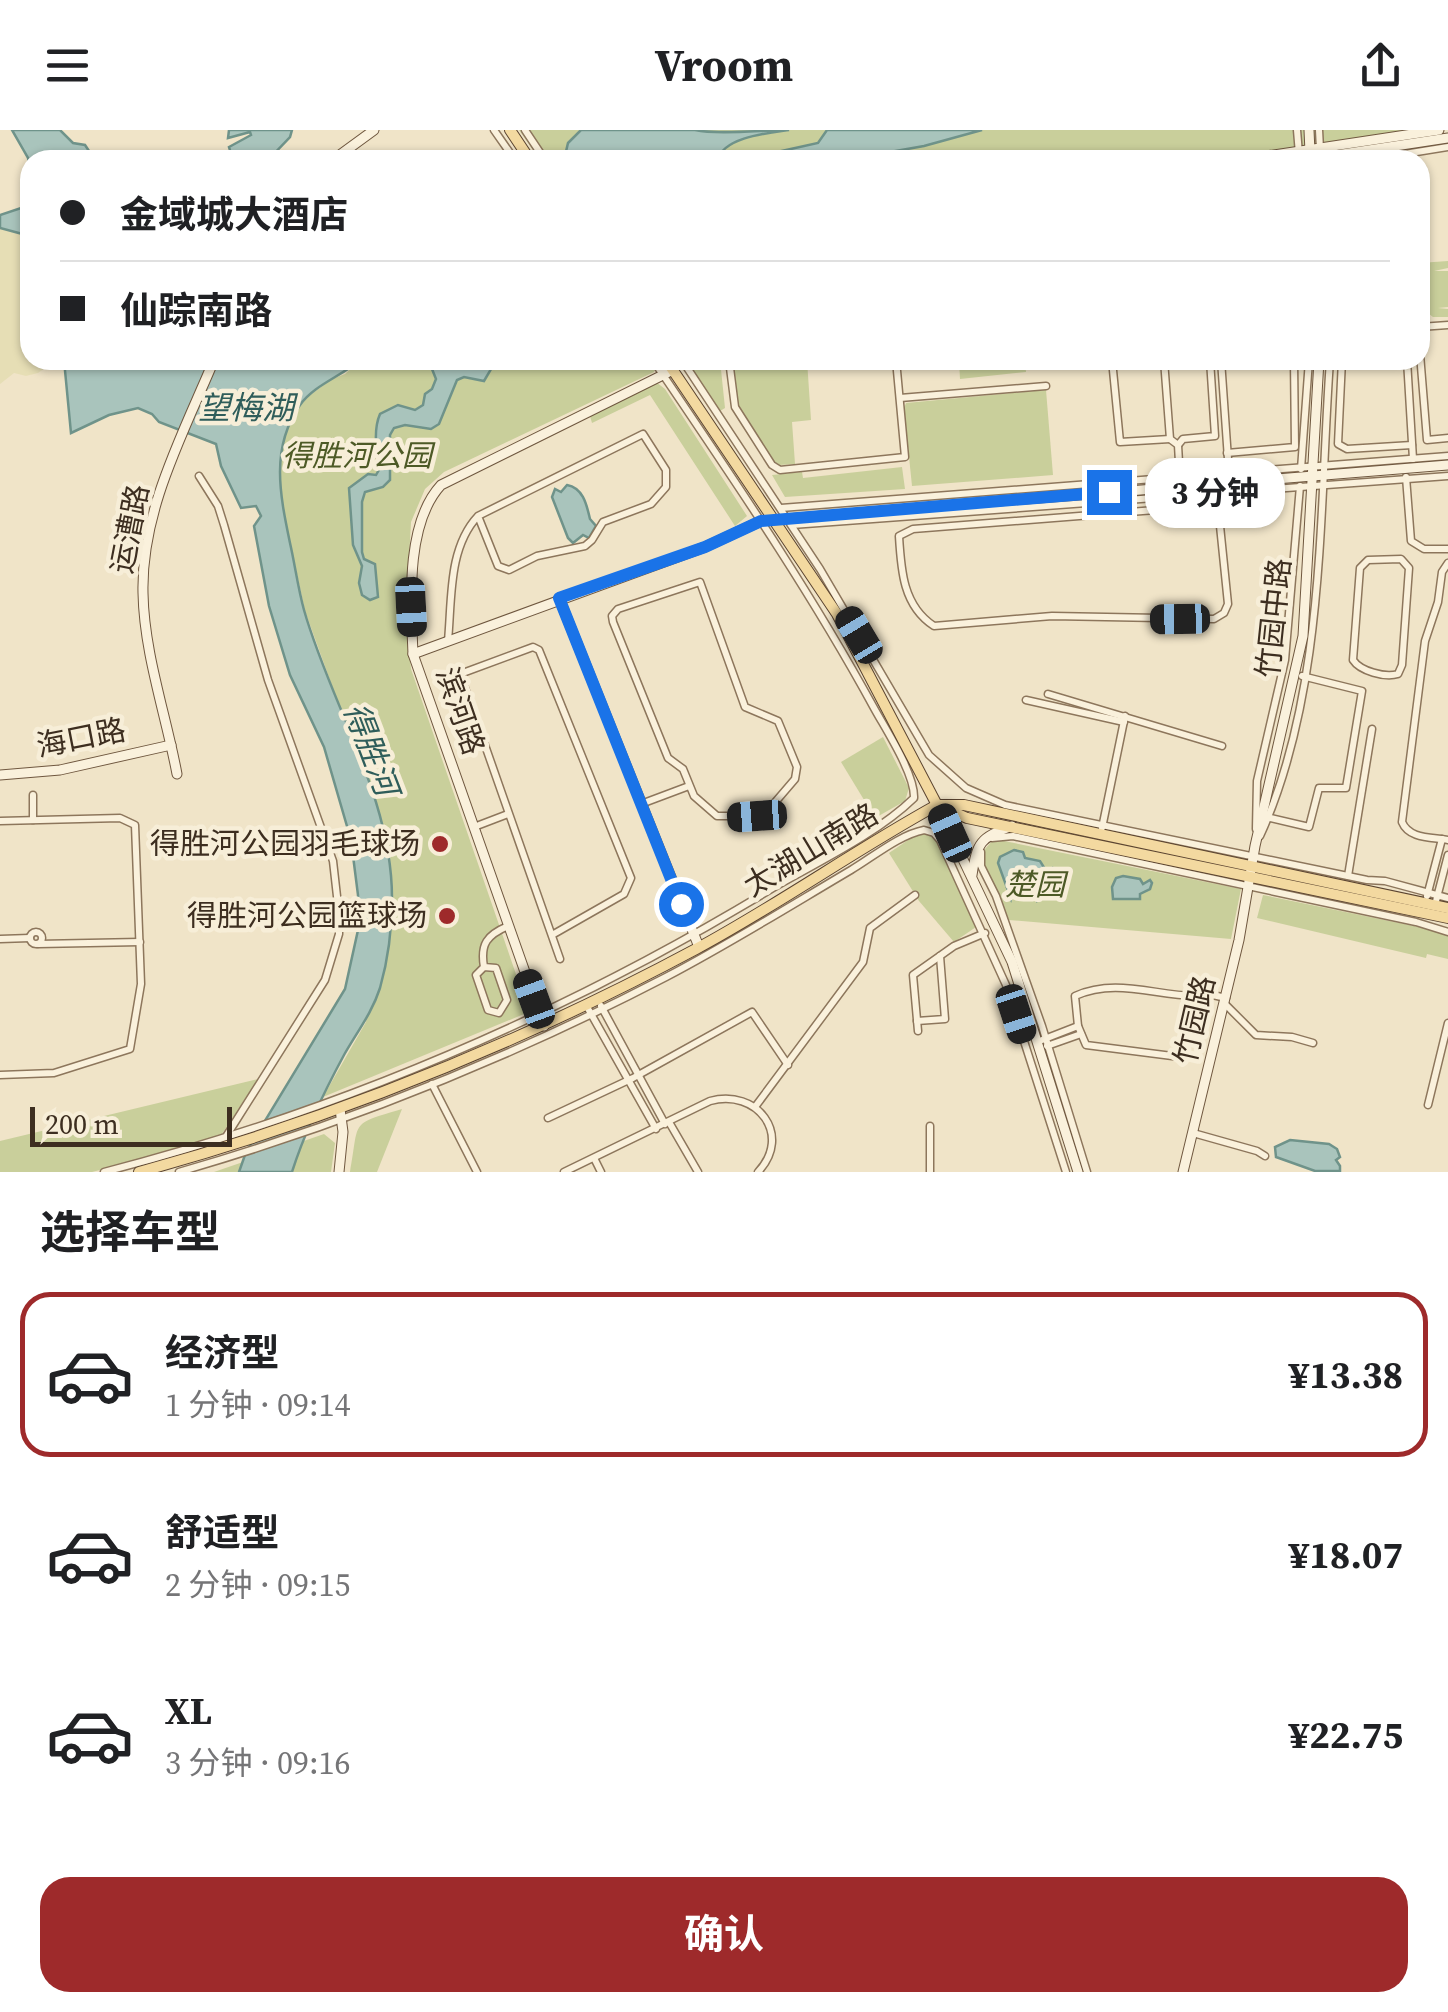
<!DOCTYPE html>
<html lang="zh">
<meta charset="utf-8">
<style>
:root{--surface:#fff;--page:#f6f6f6;--text:#202124;--muted:#757577;--line:#e0e0e0;--accent:#9e2a2b}
body{margin:0;font-family:"Source Serif 4","Noto Sans SC",serif;background:var(--page);color:var(--text);height:100vh;display:flex;flex-direction:column;font-size:38px;white-space:nowrap}
*{box-sizing:border-box;margin:0}
p{font-size:32px;color:var(--muted)}
.icon{flex:none;width:55px;height:55px;fill:none;stroke:currentColor;stroke-width:2;stroke-linecap:round;stroke-linejoin:round}
.map{position:relative;height:1042px;overflow:hidden}
.side{display:flex;flex-direction:column;background:var(--surface);flex:1}
.side>*{flex:none}
.top-card{position:absolute;left:20px;top:20px;width:1410px;height:220px;border-radius:30px;box-shadow:0 2px 8px #0004;display:grid;align-content:center;height:220px;padding:0 40px;background:var(--surface)}
.scale{position:absolute;left:30px;bottom:25px;width:202px;box-sizing:border-box;padding-left:10px;border:5px solid #3d2e20;border-top:0;font-size:28px;line-height:35px;white-space:nowrap;color:#3d2e20;-webkit-text-stroke:8px #f7eed8;paint-order:stroke}
.end{position:absolute;width:45px;height:45px;margin:-22px;border:12px solid #1a73e8;background:#fff;box-shadow:0 0 0 5px #fff}
.from{border-radius:50%}
.bubble{position:absolute;height:70px;border-radius:30px;background:var(--surface);box-shadow:0 2px 8px #0004;font-size:32px;font-weight:700;line-height:70px;text-align:center}
.car{position:absolute;width:30px;height:60px;margin:-30px -15px;border-radius:12px;box-shadow:0 0 8px 2px #0007;background:linear-gradient(#222 24%,#8ab4d8 0 40%,#222 0 76%,#8ab4d8 0 86%,#222 0)}
.top-card b{display:flex;align-items:center;gap:35px;height:95px;font-size:38px}
.top-card b+b{border-top:2px solid var(--line)}
.top-card i{width:25px;height:25px;background:var(--text)}
ul{padding:0;list-style:none}
li{display:flex;align-items:center;gap:30px;height:165px;margin:0 20px 15px;padding:0 20px;border:5px solid transparent;border-radius:30px}
li div{flex:1}
li b{display:block;font-size:38px}
li em{font-style:normal;font-weight:700}
li.on{border-color:var(--accent)}
li>.icon{width:90px;height:90px;stroke-width:1.5}
h2{padding:0 40px;font-size:45px;line-height:120px}
.button{display:flex;gap:20px;margin-top:auto;padding:20px 40px}
.button a{flex:1;height:115px;border-radius:30px;background:var(--accent);color:#fff;font-size:40px;font-weight:700;line-height:115px;text-align:center}
header{display:flex;justify-content:space-between;align-items:center;height:130px;padding:0 40px;background:var(--surface);font-size:45px;font-weight:700}
.map>svg:first-child{display:block}
.farmland{fill:#e6deb5}
.green{fill:#c9cf9b}
.water{fill:#a9c4bc;stroke:#6f938a;stroke-width:2.5}
.lines{fill:none;stroke-linecap:round;stroke-linejoin:round}
.street-casing{stroke:#8d765c;stroke-width:9}
.secondary-casing{stroke:#6f573f;stroke-width:11}
.primary-casing{stroke:#5b4430;stroke-width:12}
.street{stroke:#faf1dc;stroke-width:6}
.secondary{stroke:#faf1dc;stroke-width:9}
.primary{stroke:#f3d9a0;stroke-width:10}
.route{stroke:#1a73e8;stroke-width:12}
.poi-dot{fill:#9e2a2b;stroke:#f7eed8;stroke-width:4}
.labels{text-anchor:middle;stroke-width:9;stroke-linejoin:round;paint-order:stroke}
.park-label{font-size:30px;font-style:italic;fill:#4d5a26;stroke:#f7eed8}
.street-label{font-size:30px;fill:#3d2e20;stroke:#f7eed8}
.poi-label{font-size:30px;fill:#3d2e20;stroke:#f7eed8;text-anchor:end}
.water-label{font-size:32px;font-style:italic;fill:#2f5d5a;stroke:#f7eed8}
</style>
<header><svg class="icon" aria-label="menu" viewBox="0 0 24 24"><path d="M4 6h16M4 12h16M4 18h16"/></svg>Vroom<svg class="icon" aria-label="share" viewBox="0 0 24 24"><path d="M12 15V3M7 8l5-5 5 5M5 13v7h14v-7"/></svg></header>
<div class="map">
<svg width="1448" height="1042" viewBox="0 0 1448 1042">
<rect width="100%" height="100%" fill="#f0e4c8"/>
<!-- farmland -->
<path class="farmland" d="M0,99L30,107V230H56L38,243L26,246L14,243L0,254Z"/>
<!-- green -->
<g class="green">
<path d="M519,0H1412L1220,30H540Z"/>
<path d="M1448,131V138L1434,141H1448V177L1438,178L1448,179V187H1433L1420,177V133Z"/>
<path d="M360,230H654L657,234L654,242L444,342L425,359L411,392L406,487L411,539L529,882L323,967L366,892L387,724L378,683L305,481L280,365L279,336L283,306L302,271L332,249L345,244Z"/>
<path d="M683,230H720L725,278L720,281Z"/>
<path d="M731,230H807L811,290L792,292L795,334L779,335L772,330L737,274Z"/>
<path d="M959,230H1025L1026,242L960,249Z"/>
<path d="M656,252L665,259L747,386L735,396L650,265L592,293L590,286Z"/>
<path d="M1046,260L1053,345L912,356L904,278L906,273Z"/>
<path d="M902,337L905,359L785,367L772,345L802,342L803,348Z"/>
<path d="M883,607L909,658L905,671L875,688L841,632Z"/>
<path d="M920,702L931,704L938,711L976,797L954,812L919,771L889,723Z"/>
<path d="M994,709L1241,759L1231,809L1009,790L983,735L984,720Z"/>
<path d="M1263,765L1448,803V829L1427,824L1426,828L1257,788Z"/>
<path d="M258,949L218,1010L92,1042H0V1011Z"/>
<path d="M402,979L377,1042H350C360,990 348,995 402,979Z"/>
<path d="M324,1004L335,1013L331,1042H214Z"/>
</g>
<!-- water -->
<g class="water">
<path d="M12,0H60L73,13L85,15L95,30H30V37L28,28Z"/>
<path d="M229,0H292L290,7L268,30H233L229,17L251,5L250,2L228,8Z"/>
<path d="M581,0H695C718,5 763,0 789,0C768,3 723,7 718,30H564L568,13Z"/>
<path d="M827,0H982L924,16L879,24L872,30H741L818,13Z"/>
<path d="M30,75V106L0,98V85Z"/>
<path d="M64,230H283C305,246 304,234 324,230C335,228 349,230 360,230C342,246 314,255 300,275C270,318 280,365 290,413C295,435 298,458 304,480C331,575 392,667 392,768C392,797 388,830 380,858C372,883 357,902 344,925C324,962 305,1001 292,1042H239L246,1022L345,859L358,800V765L351,710L324,617L290,545L269,476L254,396L261,386L256,376L241,378L221,336L216,314L159,292L152,284L138,278L109,285L71,303Z"/>
<path d="M437,230H503L491,239L484,251L464,247L457,250L439,294L431,299L405,295L394,298L390,305V350L383,357L365,362L362,372V422L364,429L375,434L378,467L370,470L362,465L359,453L362,436L353,415L349,358L368,344L376,345L380,338C376,321 373,300 380,284L398,275L415,280L423,275L425,264L432,259L436,249L432,239Z"/>
<path d="M567,355C584,358 587,377 590,389L596,396L589,408L583,405L573,413L568,408L552,367L555,359L561,362Z"/>
<path d="M1014,720L1023,722L1025,728L1040,731L1045,739L1038,742L1044,747L1052,744L1053,738L1067,742L1062,753H1047L1055,762H1041L1037,770L1035,764L1020,769L1019,763L1013,762L1011,769L998,733L1000,727Z"/>
<path d="M1123,746L1140,749L1143,754L1150,750L1152,753L1150,759L1140,764V769H1113L1112,757L1116,748Z"/>
<path d="M1290,1010L1329,1014L1337,1019L1340,1027L1336,1030L1340,1036V1041H1315L1276,1027L1275,1017Z"/>
</g>
<g class="lines">
<defs>
<g id="street">
<path d="M494,0L515,30"/>
<path d="M525,0L545,30"/>
<path d="M1297,0L1299,24"/>
<path d="M1319,0L1320,19"/>
<path d="M1367,30L1448,17"/>
<path d="M1420,197L1448,195"/>
<path d="M1420,224L1427,310L1448,308"/>
<path d="M682,230L820,439L929,625L966,658L1005,675L1367,750L1385,751L1448,768"/>
<path d="M729,230L735,277L772,335L780,340L905,327L896,230"/>
<path d="M1112,230L1120,312L1170,309"/>
<path d="M1164,230L1170,309L1178,315L1180,350"/>
<path d="M1221,230L1229,343"/>
<path d="M1342,230L1338,314L1347,319L1412,315"/>
<path d="M1407,230L1413,329"/>
<path d="M900,268L1046,256"/>
<path d="M1178,315L1183,309L1215,306L1210,230"/>
<path d="M1227,323L1295,317L1294,230"/>
<path d="M1301,339L1309,230"/>
<path d="M199,346L218,376L224,395L268,550L333,731L339,784V804L325,850L227,1005"/>
<path d="M1406,347L1411,411L1424,419H1448"/>
<path d="M1206,376L1219,386L1228,474L1224,483L1214,489L1052,486L934,496C903,476 901,440 899,406L913,399Z"/>
<path d="M781,378L1448,326"/>
<path d="M792,395L1448,346"/>
<path d="M1401,429L1409,438L1402,535L1398,544C1385,548 1360,541 1353,530L1360,438L1368,430Z"/>
<path d="M1448,433L1442,442L1438,472L1425,511L1402,692C1409,709 1431,707 1448,710"/>
<path d="M700,452L745,577L778,591L797,637L795,649L771,677L757,686H717L694,666L683,639L668,628L613,492L612,486L618,479Z"/>
<path d="M448,511C452,469 448,418 478,386L643,304L666,340V357L651,374L603,392L592,410L585,416L537,426L509,440L498,436L478,386"/>
<path d="M1048,564L1222,616"/>
<path d="M1026,570L1124,592"/>
<path d="M641,674L689,656"/>
<path d="M1266,687L1309,697L1319,658H1346L1362,561L1302,546"/>
<path d="M33,690V665"/>
<path d="M0,691L120,688L135,695L141,854L130,919L54,943L0,945"/>
<path d="M474,697L508,684"/>
<path d="M1102,698L1125,586"/>
<path d="M1256,699L1257,651L1285,530L1300,356"/>
<path d="M1260,706C1325,563 1319,385 1330,230"/>
<path d="M992,708L1013,706L1416,792L1448,802"/>
<path d="M981,722V736L996,766L1042,896L1087,1042"/>
<path d="M1348,746L1372,599"/>
<path d="M1427,766L1442,709"/>
<path d="M1435,775L1448,725"/>
<circle cx="36" cy="808" r="6"/>
<path d="M552,805L624,764L631,748L539,520L533,517L460,544L560,829"/>
<path d="M0,809L30,808"/>
<path d="M38,814L140,812"/>
<path d="M484,837L496,838L507,870L499,883L488,880L476,845L484,837C480,814 487,805 508,796"/>
<path d="M1194,866C1153,865 1115,848 1075,866L1078,896L1086,915L1180,927L1195,861L1226,868"/>
<path d="M1225,874L1256,905L1292,907L1313,913"/>
<path d="M586,875L656,999"/>
<path d="M601,876L665,994"/>
<path d="M917,891L945,889L940,826"/>
<path d="M918,901L913,845L954,816L985,803"/>
<path d="M1042,910L1078,896"/>
<path d="M1047,916L1081,904"/>
<path d="M432,954L477,1042"/>
<path d="M1428,975L1448,893"/>
<path d="M755,977L863,832L870,798L915,765"/>
<path d="M548,988L633,948L752,882L788,935"/>
<path d="M669,992L698,1042"/>
<path d="M930,996V1042"/>
<path d="M1193,1003L1257,1021L1265,1026"/>
<path d="M594,1028L601,1042"/>
<path d="M104,1042C339,981 565,884 773,758C818,732 877,704 914,668C915,644 886,600 874,578C808,457 730,344 653,230"/>
<path d="M179,1042C348,993 510,928 666,847C729,814 790,776 851,740C873,727 899,705 924,700L934,703L940,710L1006,855L1066,1042"/>
<path d="M564,1042L710,971C757,958 793,1005 758,1042"/>
</g>
<g id="secondary">
<path d="M1309,0L1310,22"/>
<path d="M333,30L374,0"/>
<path d="M1240,30L1439,0"/>
<path d="M1303,30L1448,8"/>
<path d="M559,468L699,817"/>
<path d="M413,524L705,417L761,391L1448,335"/>
<path d="M177,644C166,585 144,523 143,463C141,381 183,304 214,230"/>
<path d="M0,645L60,640L171,615"/>
<path d="M937,675L1012,832L1078,1042"/>
<path d="M972,745C977,712 980,708 1012,696"/>
<path d="M544,896L413,524C411,473 405,394 441,355L673,240"/>
<path d="M339,1042L343,1002L340,979"/>
<path d="M1183,1042L1239,810L1255,716L1303,506L1319,230"/>
</g>
<g id="primary">
<path d="M510,0L530,30"/>
<path d="M666,230L837,484L937,675"/>
<path d="M942,677L967,688L1448,788"/>
<path d="M139,1042C335,988 517,915 696,819C778,775 855,720 937,675H964L1448,778"/>
</g>
</defs>
<!-- street casing -->
<use href="#street" class="street-casing"/>
<!-- secondary casing -->
<use href="#secondary" class="secondary-casing"/>
<!-- primary casing -->
<use href="#primary" class="primary-casing"/>
<!-- street -->
<use href="#street" class="street"/>
<!-- secondary -->
<use href="#secondary" class="secondary"/>
<!-- primary -->
<use href="#primary" class="primary"/>
</g>
<g class="lines">
<!-- route -->
<path class="route" d="M681,774L559,468L705,417L761,391L1109,362"/>
</g>
<!-- markers -->
<g class="poi-dot">
<circle cx="440" cy="714" r="10"/>
<circle cx="447" cy="786" r="10"/>
</g>
<g class="labels">
<!-- park labels -->
<g class="park-label">
<text x="357" y="336">得胜河公园</text>
<text x="1035" y="765">楚园</text>
</g>
<!-- street labels -->
<g class="street-label">
<text transform="translate(130 399) rotate(-79)" y="10">运漕路</text>
<text transform="translate(1274 488) rotate(-84)" y="10">竹园中路</text>
<text transform="translate(460 581) rotate(71)" y="10">滨河路</text>
<text transform="translate(81 608) rotate(-11)" y="10">海口路</text>
<text transform="translate(811 720) rotate(-31)" y="10">太湖山南路</text>
<text transform="translate(1195 890) rotate(-77)" y="10">竹园路</text>
</g>
<!-- poi labels -->
<g class="poi-label">
<text x="420" y="724">得胜河公园羽毛球场</text>
<text x="427" y="796">得胜河公园篮球场</text>
</g>
<!-- water labels -->
<g class="water-label">
<text x="246" y="289">望梅湖</text>
<text transform="translate(371 619) rotate(69)" y="11">得胜河</text>
</g>
</g>
</svg>
<div class="scale">200 m</div>
<i class="end from" style="left:681px;top:774px"></i>
<i class="end" style="left:1109px;top:362px"></i>
<div class="bubble" style="left:1145px;top:328px;width:140px">3 分钟</div>
<i class="car" style="left:411px;top:477px;rotate:177deg"></i>
<i class="car" style="left:1180px;top:489px;rotate:269deg"></i>
<i class="car" style="left:859px;top:505px;rotate:329deg"></i>
<i class="car" style="left:757px;top:686px;rotate:266deg"></i>
<i class="car" style="left:950px;top:703px;rotate:336deg"></i>
<i class="car" style="left:534px;top:869px;rotate:340deg"></i>
<i class="car" style="left:1016px;top:884px;rotate:162deg"></i>
<div class="top-card">
<b><i class="from"></i>金域城大酒店</b>
<b><i></i>仙踪南路</b>
</div>
</div>
<section class="side">
<h2>选择车型</h2>
<ul>
<li class="on"><svg class="icon" aria-label="car" viewBox="0 0 24 24"><path d="M5 17H2v-5l4-1 3-4h7l3 4 3 1v5h-3M9 17h6M6 11h13"/><circle cx="7" cy="17" r="2"/><circle cx="17" cy="17" r="2"/></svg><div><b>经济型</b><p>1 分钟 · 09:14</p></div><em>¥13.38</em></li>
<li><svg class="icon" aria-label="car" viewBox="0 0 24 24"><path d="M5 17H2v-5l4-1 3-4h7l3 4 3 1v5h-3M9 17h6M6 11h13"/><circle cx="7" cy="17" r="2"/><circle cx="17" cy="17" r="2"/></svg><div><b>舒适型</b><p>2 分钟 · 09:15</p></div><em>¥18.07</em></li>
<li><svg class="icon" aria-label="car" viewBox="0 0 24 24"><path d="M5 17H2v-5l4-1 3-4h7l3 4 3 1v5h-3M9 17h6M6 11h13"/><circle cx="7" cy="17" r="2"/><circle cx="17" cy="17" r="2"/></svg><div><b>XL</b><p>3 分钟 · 09:16</p></div><em>¥22.75</em></li>
</ul>
<div class="button"><a>确认</a></div>
</section>
